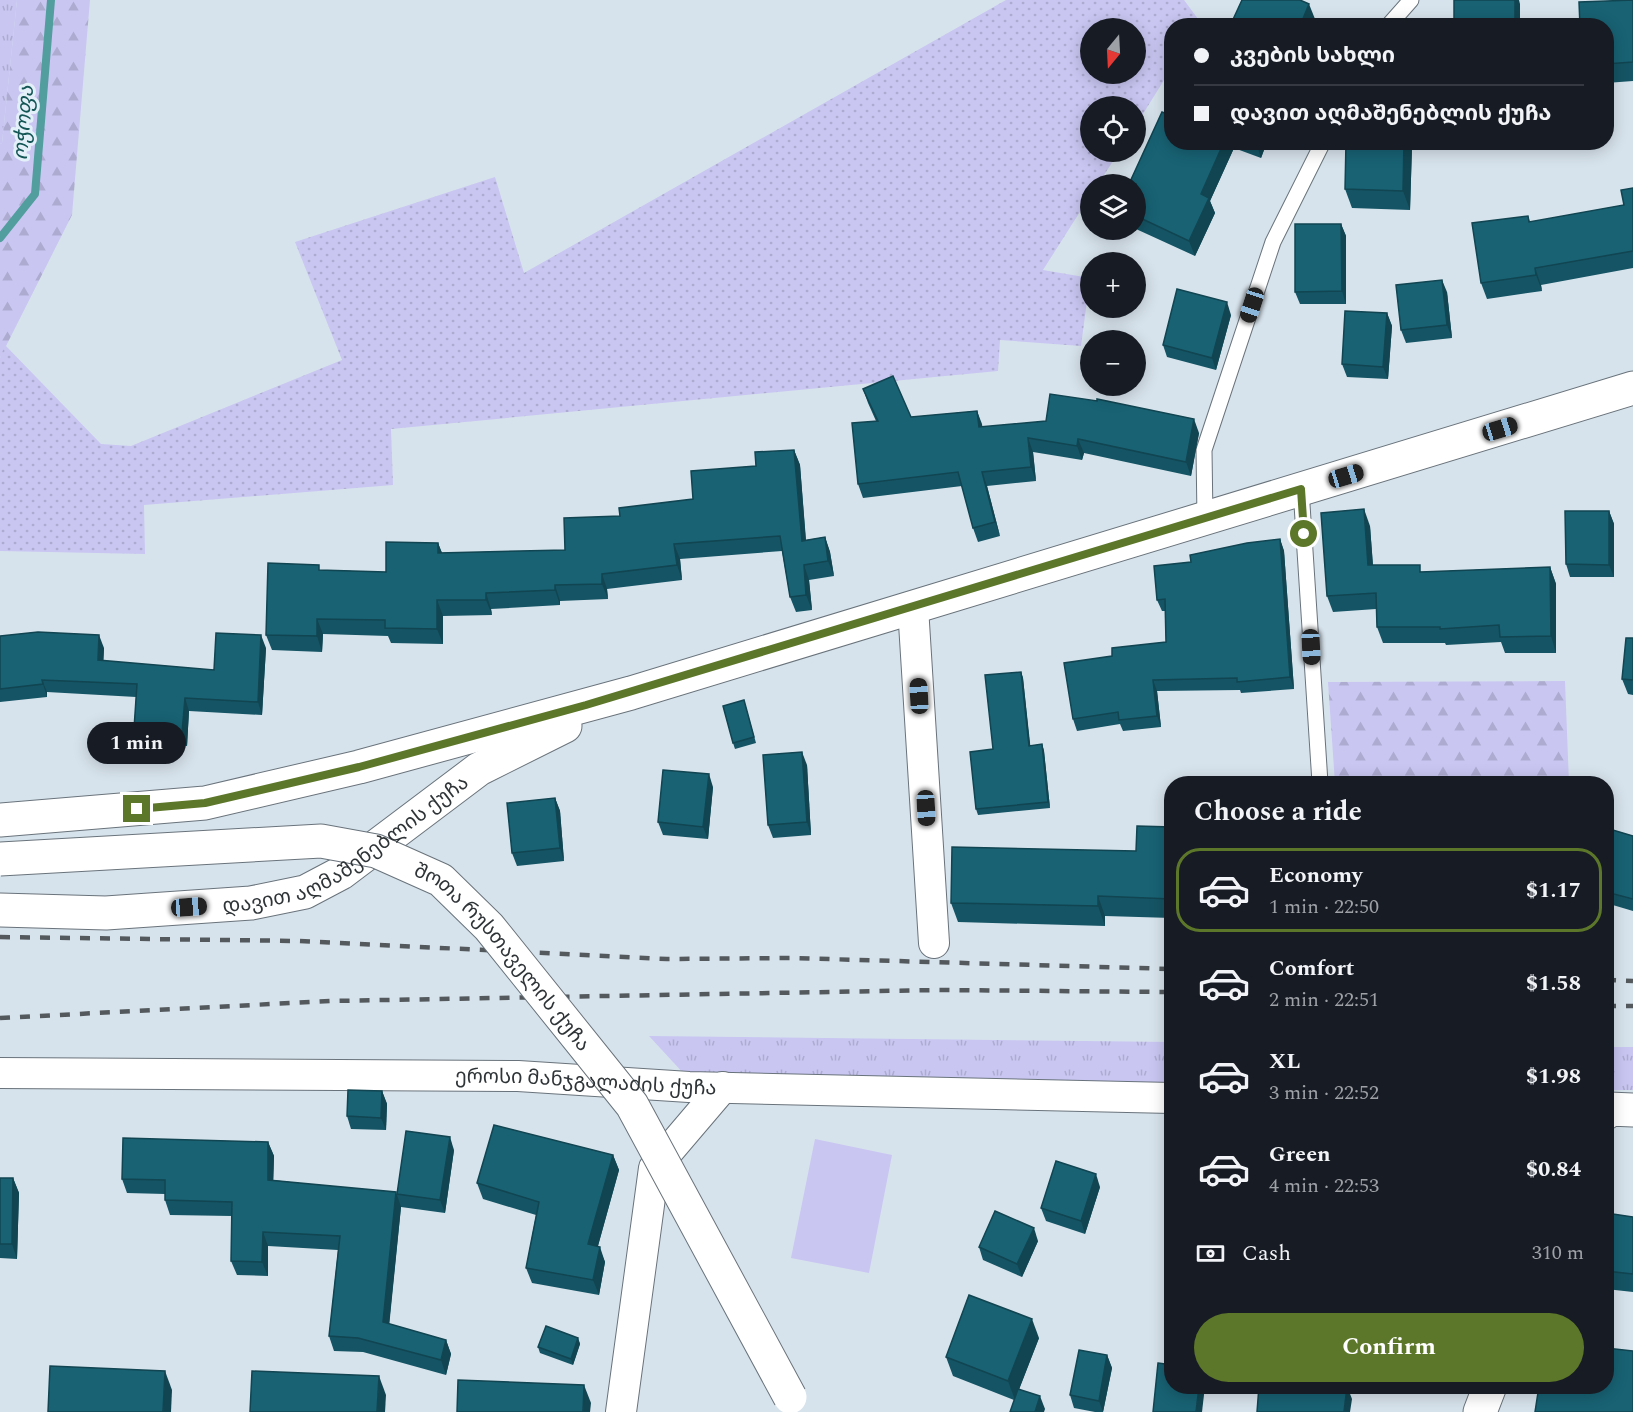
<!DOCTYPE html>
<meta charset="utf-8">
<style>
:root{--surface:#171b24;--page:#242831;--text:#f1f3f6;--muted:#9ea1a6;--line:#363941;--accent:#5d772a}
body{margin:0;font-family:Spectral,"Noto Sans Georgian",serif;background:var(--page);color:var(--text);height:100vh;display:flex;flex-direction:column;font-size:22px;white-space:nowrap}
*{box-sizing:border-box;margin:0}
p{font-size:20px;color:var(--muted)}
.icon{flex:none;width:33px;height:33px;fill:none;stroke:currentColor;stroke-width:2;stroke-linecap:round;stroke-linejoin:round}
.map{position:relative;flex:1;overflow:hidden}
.drawer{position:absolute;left:1164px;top:776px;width:450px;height:618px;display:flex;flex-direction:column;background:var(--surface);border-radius:24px;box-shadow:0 3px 15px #0003}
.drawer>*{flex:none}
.banner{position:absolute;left:1164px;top:18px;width:450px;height:132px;border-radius:24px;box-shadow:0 3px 15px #0003;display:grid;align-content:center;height:132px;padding:0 30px;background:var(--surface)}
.needle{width:39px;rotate:198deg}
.fabs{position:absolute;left:1080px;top:18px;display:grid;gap:12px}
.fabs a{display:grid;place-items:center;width:66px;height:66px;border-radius:50%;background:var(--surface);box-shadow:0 3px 15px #0003;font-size:30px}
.end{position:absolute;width:27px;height:27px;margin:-14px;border:8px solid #5d772a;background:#fff;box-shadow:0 0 0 3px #fff}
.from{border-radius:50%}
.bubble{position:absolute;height:42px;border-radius:21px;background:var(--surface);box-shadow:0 3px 15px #0003;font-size:20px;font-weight:700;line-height:42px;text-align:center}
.car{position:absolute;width:18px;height:36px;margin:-18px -9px;border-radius:8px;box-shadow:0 0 4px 2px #0007;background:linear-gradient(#222 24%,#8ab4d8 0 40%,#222 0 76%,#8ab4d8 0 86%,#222 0)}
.banner b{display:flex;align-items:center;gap:21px;height:57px;font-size:22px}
.banner b+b{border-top:2px solid var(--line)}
.banner i{width:15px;height:15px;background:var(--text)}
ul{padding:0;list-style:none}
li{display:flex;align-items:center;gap:18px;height:84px;margin:0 12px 9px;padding:0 18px;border:3px solid transparent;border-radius:24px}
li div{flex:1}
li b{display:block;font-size:22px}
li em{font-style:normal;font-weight:700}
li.active{border-color:var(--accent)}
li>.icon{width:54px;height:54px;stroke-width:1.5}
h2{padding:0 30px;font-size:27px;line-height:72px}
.pay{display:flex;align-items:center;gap:15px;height:66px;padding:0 30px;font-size:22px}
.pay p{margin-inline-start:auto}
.cta{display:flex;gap:12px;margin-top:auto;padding:12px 30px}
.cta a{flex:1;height:69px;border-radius:36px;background:var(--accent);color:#fff;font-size:24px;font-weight:700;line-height:69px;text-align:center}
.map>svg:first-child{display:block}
.grass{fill:url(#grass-tufts)}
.forest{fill:url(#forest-firs)}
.garden{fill:url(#garden-dots);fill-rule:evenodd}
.pitch{fill:#c9c6f2}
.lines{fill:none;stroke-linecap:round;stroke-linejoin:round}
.stream{stroke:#529d9d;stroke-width:8}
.service-casing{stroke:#69737b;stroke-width:17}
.minor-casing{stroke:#69737b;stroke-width:32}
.primary-casing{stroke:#69737b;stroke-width:35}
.service{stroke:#fff;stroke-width:15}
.minor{stroke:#fff;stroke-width:30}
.primary{stroke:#fff;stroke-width:33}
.rail{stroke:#53595d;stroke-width:4.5;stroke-dasharray:10 10;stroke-linecap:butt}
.primary-bridge-casing{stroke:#69737b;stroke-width:35;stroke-linecap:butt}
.primary-bridge{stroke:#fff;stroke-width:33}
.wall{fill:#155464}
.shaded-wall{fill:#114551}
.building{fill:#186274;stroke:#114551;stroke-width:1.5}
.route{stroke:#5d772a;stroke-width:8}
.labels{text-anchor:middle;stroke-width:6;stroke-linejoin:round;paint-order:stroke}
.street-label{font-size:20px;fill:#2f3437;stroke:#e4f0f9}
.water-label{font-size:21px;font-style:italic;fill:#145656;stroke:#e4f0f9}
</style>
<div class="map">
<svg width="1633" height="1412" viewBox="0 0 1633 1412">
<defs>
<pattern id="grass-tufts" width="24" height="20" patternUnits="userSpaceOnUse" patternTransform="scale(1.5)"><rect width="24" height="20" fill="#c9c6f2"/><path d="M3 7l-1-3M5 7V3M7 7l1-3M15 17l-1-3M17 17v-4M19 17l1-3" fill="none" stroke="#adabd0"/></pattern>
<pattern id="forest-firs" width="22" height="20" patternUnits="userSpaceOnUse" patternTransform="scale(1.5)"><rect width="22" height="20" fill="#c9c6f2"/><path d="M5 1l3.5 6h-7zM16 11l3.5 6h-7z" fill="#adabd0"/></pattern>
<pattern id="garden-dots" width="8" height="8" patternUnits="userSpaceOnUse" patternTransform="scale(1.5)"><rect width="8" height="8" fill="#c9c6f2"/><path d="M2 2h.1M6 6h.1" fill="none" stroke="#adabd0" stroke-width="1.8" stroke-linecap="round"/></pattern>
</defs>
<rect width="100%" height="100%" fill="#d7e3ec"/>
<!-- grass -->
<g class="grass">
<path d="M0,0H17L2,143L0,144Z"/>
<path d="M649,1036L1171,1042V1089L685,1075Z"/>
<rect x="1607" y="1047" width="26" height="43"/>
</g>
<!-- forest -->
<g class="forest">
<path d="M17,0H90L72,215L0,358V144L2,143Z"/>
<path d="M1565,681L1569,783H1335L1328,682Z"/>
</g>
<!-- garden -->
<path class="garden" d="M1006,0H1184L1201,23L1199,25L1172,26L1171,69L1136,125V106H1090V152H1119L1098,184H1090V196L1043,270L1090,278L1081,346L1000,340L998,371L391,429L393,485L144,505L145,554L0,551V358L5,345L101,444L131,446L342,360L295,242L495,177L524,273ZM1090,28H1136V74H1090Z"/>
<!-- pitch -->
<path class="pitch" d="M815,1139L892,1155L869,1273L791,1258Z"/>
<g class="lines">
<!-- stream -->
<path class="stream" d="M0,238L35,194L51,0"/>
<defs>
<g id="service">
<path d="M1388,26L1411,0"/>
<path d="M1301,489L1320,783"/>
<path d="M1205,518L1204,450L1273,242L1323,142"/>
</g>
<g id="minor">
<path d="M913,607L934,943"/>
<path id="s1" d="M0,1073L518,1076L689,1087L1172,1098"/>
<path d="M621,1412L654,1168L723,1087"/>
</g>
<g id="primary">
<path d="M0,820L205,803L359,767L631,693L1633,388"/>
<path id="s2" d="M0,910L106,913L251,903L305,892L341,873L479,769L565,726"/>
<path d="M1606,1113L1609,1109L1633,1110"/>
<path d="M1480,1412L1490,1386"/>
</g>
</defs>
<!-- service casing -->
<use href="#service" class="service-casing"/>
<!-- minor casing -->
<use href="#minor" class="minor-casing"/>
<!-- primary casing -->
<use href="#primary" class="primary-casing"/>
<!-- service -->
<use href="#service" class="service"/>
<!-- minor -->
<use href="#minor" class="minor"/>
<!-- primary -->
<use href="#primary" class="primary"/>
<!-- rail -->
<g class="rail">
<path d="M0,937L299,941L667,959L792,958L1172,969"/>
<path d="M1606,980L1633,981"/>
<path d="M1606,1006H1633"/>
<path d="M0,1018L330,1001L937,990L1172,992"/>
</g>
<defs>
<g id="primary-bridge">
<path id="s3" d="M0,859L321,841L376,851L441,880L489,927L632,1105L790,1397"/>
</g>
</defs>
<!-- primary-bridge casing -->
<use href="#primary-bridge" class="primary-bridge-casing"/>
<!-- primary-bridge -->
<use href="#primary-bridge" class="primary-bridge"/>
</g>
<!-- wall -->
<g class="wall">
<path d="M1633,0V81L1606,83V26Z"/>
<path d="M1172,142H1267L1261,158L1234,148L1210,201L1215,213L1195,256L1136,229V184Z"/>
<path d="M1346,142H1410L1412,147L1410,210L1352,208L1345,189Z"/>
<path d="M1633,188V268L1541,285L1542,291L1487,299L1481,283L1528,216L1530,222L1624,205Z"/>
<path d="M1341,224L1346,236V304H1300L1295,292Z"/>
<path d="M1447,292L1452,338L1406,343L1401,330Z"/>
<path d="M1387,313L1392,326L1388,379L1347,377L1342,364Z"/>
<path d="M1231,315L1216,370L1167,357L1163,345Z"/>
<path d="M863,389L911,417L977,411L982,427L1199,433L1191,476L1084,453L1082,460L1033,452L1036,481L987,486L1000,536L978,542L973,528L962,486L863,498L858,484L876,421L868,403Z"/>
<path d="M794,450L800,465L806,540L825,537L830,552L834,576L809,580L812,610L796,612L790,597L782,551L680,559L682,580L607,589L608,599L560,601V605L491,609L492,615L443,616V644L391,643L388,636L323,634L322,652L272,650L266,635L321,570L386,572L438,543L442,553L565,550L620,516L693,499L756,466Z"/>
<path d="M1609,511L1614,524V577H1570L1566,564Z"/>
<path d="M1370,526L1373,565L1423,572L1550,567L1556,584V653H1505L1501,642L1446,645L1445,643H1383L1377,627L1376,609L1333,612L1327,596Z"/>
<path d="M1280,539L1284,551L1294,689L1241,693L1240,690L1157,691L1161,727L1123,731L1120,724L1077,731L1073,719L1112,656L1166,642L1165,611H1162L1157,600L1191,562Z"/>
<path d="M0,636L104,648L103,661L214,670L266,648L262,715L189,711L187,746L138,742L134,729L136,697L47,692V697L0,702Z"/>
<path d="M1633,638V695L1628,694L1622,679Z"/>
<path d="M1021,672L1023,678L1030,746L1042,744L1044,751L1050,808L978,815L976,809L993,749Z"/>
<path d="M744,700L756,743L735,749L733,743Z"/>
<path d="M807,765L811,835L773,838L768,825Z"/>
<path d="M713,787L708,839L663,835L658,822Z"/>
<path d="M555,798L560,811L564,861L517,866L512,853Z"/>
<path d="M1172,827V918L1105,916V926L958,922L951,903L1136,851Z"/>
<path d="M1606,828L1633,836V911L1606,903Z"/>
<path d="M382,1091L387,1104L386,1130L351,1129L347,1116Z"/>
<path d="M268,1142L274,1156L273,1180L397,1194L454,1150L445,1213L401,1207L389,1324L446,1340L451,1354L446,1375L363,1352L334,1351L329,1336L338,1250L268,1246V1276L237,1275L231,1261L232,1216L170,1215L165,1200V1194L127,1193L122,1179Z"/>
<path d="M613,1155L619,1170L598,1246L605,1262L599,1295L532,1283L526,1268L536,1215L483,1199L477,1183Z"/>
<path d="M0,1178H13L19,1193L17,1259L0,1258Z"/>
<path d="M1100,1187L1085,1234L1046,1221L1041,1208Z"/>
<path d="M1606,1213L1633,1217V1292L1606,1289Z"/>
<path d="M1038,1241L1022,1277L983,1260L979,1247Z"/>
<path d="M578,1338L580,1344L573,1365L540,1353L538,1347Z"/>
<path d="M1039,1338L1019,1389L1045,1409L1014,1400L953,1376L946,1357Z"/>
<path d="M1107,1355L1112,1368L1103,1412H1095L1074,1408L1070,1395Z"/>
</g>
<!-- shaded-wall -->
<g class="shaded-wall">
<path d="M1515,0H1519L1520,4V26H1515Z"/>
<path d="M1309,4L1315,19L1312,26H1300Z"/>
<path d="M1224,142H1232L1234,148L1210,201L1215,213L1195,256L1189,241L1201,194Z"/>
<path d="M1256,142H1267L1261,158Z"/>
<path d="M1404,142H1410L1412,147L1410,210L1403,191Z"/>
<path d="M1341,224L1346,236V304L1342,291Z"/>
<path d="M1535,268L1541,285L1542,291L1536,275Z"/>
<path d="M1442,280L1447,292L1452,338L1447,325Z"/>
<path d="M1227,302L1231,315L1216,370L1212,358Z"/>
<path d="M1387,313L1392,326L1388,379L1383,367Z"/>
<path d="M977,411L982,424L984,441L979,427Z"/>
<path d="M1194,419L1199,433L1191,476L1186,462Z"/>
<path d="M1028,438L1033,452L1036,481L1031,467Z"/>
<path d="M1078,439L1084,453L1082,460L1077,446Z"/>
<path d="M794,450L800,465L807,556L802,541Z"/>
<path d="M982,472L987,486L1000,536L995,522Z"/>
<path d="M1364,509L1370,526L1374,581L1368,565Z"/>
<path d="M1609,511L1614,524V577L1609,565Z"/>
<path d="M825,537L830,552L834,576L828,561Z"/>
<path d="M1280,539L1284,551L1294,689L1290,677Z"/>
<path d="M438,543L444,558L438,553Z"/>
<path d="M674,544L680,559L682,580L677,565Z"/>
<path d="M804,565L809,580L812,610L806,595Z"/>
<path d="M1550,567L1556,584V653L1551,636Z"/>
<path d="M602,574L607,589L608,599L602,584Z"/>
<path d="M555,585L560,601V605L555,590Z"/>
<path d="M486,593L491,609L492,615L486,600Z"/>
<path d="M437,600L443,616V644L437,629Z"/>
<path d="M317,619L323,634L322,652L317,636Z"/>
<path d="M99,635L104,648L103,673L98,660Z"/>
<path d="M261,635L266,648L262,715L258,702Z"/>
<path d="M1021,672L1023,678L1031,752L1029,746Z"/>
<path d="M42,680L47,692V697L43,684Z"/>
<path d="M1153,680L1157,691L1161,727L1157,716Z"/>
<path d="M185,698L189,711L187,746L182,733Z"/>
<path d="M1042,744L1044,751L1050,808L1048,802Z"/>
<path d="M802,752L807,765L811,835L807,822Z"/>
<path d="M709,774L713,787L708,839L703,827Z"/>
<path d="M555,798L560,811L564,861L560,848Z"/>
<path d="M1098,896L1105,916V926L1098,906Z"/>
<path d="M382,1091L387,1104L386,1130L381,1118Z"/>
<path d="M450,1137L454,1150L445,1213L440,1200Z"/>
<path d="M268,1142L274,1156L273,1194L268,1180Z"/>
<path d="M613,1155L619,1170L594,1260L588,1244Z"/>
<path d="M1096,1174L1100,1187L1085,1234L1081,1221Z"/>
<path d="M13,1178L19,1193L17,1259L12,1244Z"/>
<path d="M396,1192L401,1207L388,1337L383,1322Z"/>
<path d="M1034,1228L1038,1241L1022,1277L1017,1264Z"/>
<path d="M263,1232L268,1246V1276L262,1262Z"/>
<path d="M600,1247L605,1262L599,1295L593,1280Z"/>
<path d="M1032,1319L1039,1338L1015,1400L1008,1381Z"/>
<path d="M578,1338L580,1344L573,1365L571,1359Z"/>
<path d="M446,1340L451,1354L446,1375L441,1360Z"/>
<path d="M1107,1355L1112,1368L1103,1412L1099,1401Z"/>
<path d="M165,1371L172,1390L171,1412H163Z"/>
<path d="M379,1376L386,1395L385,1412H377Z"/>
<path d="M584,1385L591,1403L590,1412H583Z"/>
<path d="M1199,1386H1205L1202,1412H1196Z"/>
<path d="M1347,1386L1352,1399L1350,1412H1344Z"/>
<path d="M1040,1396L1045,1409L1044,1412H1035Z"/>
</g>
<!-- building -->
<g class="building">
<path d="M1242,0H1300L1309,4L1300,26H1230Z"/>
<rect x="1454" y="0" width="61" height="26"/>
<path d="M1633,0V62L1606,64V26H1580L1579,2Z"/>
<path d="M1162,112L1172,116V142H1224L1201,194L1209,198L1189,241L1136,216V184H1129Z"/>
<path d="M1346,142H1404L1403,191L1345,189Z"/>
<path d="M1633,188V251L1535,268L1536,275L1481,283L1472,223L1528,216L1529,222L1624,205L1621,190Z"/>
<path d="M1295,224H1341L1342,291L1295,292Z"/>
<path d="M1442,280L1447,325L1401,330L1396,285Z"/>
<path d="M1177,289L1227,302L1212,358L1163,345Z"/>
<path d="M1345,311L1387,313L1383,367L1342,364Z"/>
<path d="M893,376L911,417L977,411L979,427L1046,421L1050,394L1097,401V399L1194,419L1186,462L1078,439L1077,446L1028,438L1031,467L982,472L995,522L973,528L958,472L858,484L852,423L878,421L863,389Z"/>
<path d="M794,450L802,541L825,537L828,561L804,565L806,595L790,597L780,536L674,544L677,565L602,574V584L555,585V590L486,593V600H437V629L385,628V620L317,619V636L266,635L268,563L319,565V570L386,572V542L438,543V553L565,550L564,518L620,516L619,508L693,499L691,471L756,466L755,452Z"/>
<path d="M1364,509L1368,565H1420V572L1550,567L1551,636L1500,637L1499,625L1440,629V627H1377L1376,593L1327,596L1321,513Z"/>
<path d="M1565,511H1609V565L1566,564Z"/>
<path d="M1280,539L1290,677L1237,682V678L1153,680L1157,716L1119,720L1118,712L1073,719L1064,663L1112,656V648L1166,642L1165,599L1157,600L1154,566L1191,562L1190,555L1247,543Z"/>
<path d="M38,632L99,635L98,660L214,670L216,633L261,635L258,702L185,698L182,733L134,729L137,684L42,680L43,684L0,689V636Z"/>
<path d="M1626,638H1633V680L1622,679Z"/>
<path d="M1021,672L1029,746L1042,744L1048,802L976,809L970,752L993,749L985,675Z"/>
<path d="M744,700L754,737L733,743L723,706Z"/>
<path d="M802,752L807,822L768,825L763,755Z"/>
<path d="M663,770L709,774L703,827L658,822Z"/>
<path d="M555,798L560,848L512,853L507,803Z"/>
<path d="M1137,826L1172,827V899L1098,896V906L951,903L952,847L1136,851Z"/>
<path d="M1606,828L1633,836V899L1606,892Z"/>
<path d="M348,1090L382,1091L381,1118L347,1116Z"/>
<path d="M494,1125L613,1155L588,1244L600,1247L593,1280L526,1268L539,1202L477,1183Z"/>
<path d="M406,1131L450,1137L440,1200L397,1194Z"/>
<path d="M123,1138L268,1142V1180L396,1192L383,1322L446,1340L441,1360L358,1338L329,1336L340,1236L263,1232L262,1262L231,1261L232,1202L165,1200V1180L122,1179Z"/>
<path d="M1056,1161L1096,1174L1081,1221L1041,1208Z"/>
<path d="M0,1178H13L12,1244H0Z"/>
<path d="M995,1211L1034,1228L1017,1264L979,1247Z"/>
<path d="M1606,1213L1633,1217V1274L1606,1271Z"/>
<path d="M969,1295L1032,1319L1008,1381L946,1357Z"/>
<path d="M546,1326L578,1338L571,1359L538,1347Z"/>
<path d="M1606,1348L1633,1351V1412H1535L1539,1386H1606Z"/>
<path d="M1079,1350L1107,1355L1099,1401L1070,1395Z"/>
<path d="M1158,1363L1172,1365V1386H1199L1196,1412H1153Z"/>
<path d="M50,1366L165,1371L163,1412H48Z"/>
<path d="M252,1371L379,1376L377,1412H250Z"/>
<path d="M458,1380L584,1385L583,1412H457Z"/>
<path d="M1259,1386H1347L1344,1412H1257Z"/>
<path d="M1018,1389L1040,1396L1035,1412H1010Z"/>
</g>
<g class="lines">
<!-- route -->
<path class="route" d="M137,809L205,803L359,767L586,705L1301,489L1304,534"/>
</g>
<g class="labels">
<!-- street labels -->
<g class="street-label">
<text dy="7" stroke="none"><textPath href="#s2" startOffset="363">დავით აღმაშენებლის ქუჩა</textPath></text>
<text dy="7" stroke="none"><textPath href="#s3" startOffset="546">შოთა რუსთაველის ქუჩა</textPath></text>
<text dy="7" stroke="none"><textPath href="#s1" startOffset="586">ეროსი მანჯგალაძის ქუჩა</textPath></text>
</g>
<!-- water labels -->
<g class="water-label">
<text transform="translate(23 123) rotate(-85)" y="7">ოჭოფა</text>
</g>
</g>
</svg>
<div class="fabs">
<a><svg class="needle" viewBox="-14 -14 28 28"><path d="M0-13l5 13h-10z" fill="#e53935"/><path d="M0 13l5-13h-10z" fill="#9ea1a6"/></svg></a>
<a><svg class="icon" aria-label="locate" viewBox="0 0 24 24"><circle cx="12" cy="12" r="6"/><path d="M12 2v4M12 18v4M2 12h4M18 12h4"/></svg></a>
<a><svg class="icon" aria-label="layers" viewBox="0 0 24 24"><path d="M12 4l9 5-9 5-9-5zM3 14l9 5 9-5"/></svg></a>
<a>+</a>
<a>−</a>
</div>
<i class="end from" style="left:1304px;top:534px"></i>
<i class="end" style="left:137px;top:809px"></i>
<div class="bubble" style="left:87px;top:722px;width:99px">1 min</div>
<i class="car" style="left:1252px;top:305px;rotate:198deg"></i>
<i class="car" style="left:1500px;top:429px;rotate:73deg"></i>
<i class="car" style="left:1346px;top:476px;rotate:73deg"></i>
<i class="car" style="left:1311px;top:647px;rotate:177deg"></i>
<i class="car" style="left:919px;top:696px;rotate:357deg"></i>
<i class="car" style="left:926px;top:808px;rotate:177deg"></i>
<i class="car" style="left:189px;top:907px;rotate:86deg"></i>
<div class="banner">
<b><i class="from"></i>კვების სახლი</b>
<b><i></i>დავით აღმაშენებლის ქუჩა</b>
</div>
<section class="drawer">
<h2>Choose a ride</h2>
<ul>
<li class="active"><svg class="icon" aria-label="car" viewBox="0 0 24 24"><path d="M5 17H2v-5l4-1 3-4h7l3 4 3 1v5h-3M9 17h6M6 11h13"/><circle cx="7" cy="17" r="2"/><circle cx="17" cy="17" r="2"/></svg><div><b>Economy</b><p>1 min · 22:50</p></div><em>$1.17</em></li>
<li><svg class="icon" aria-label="car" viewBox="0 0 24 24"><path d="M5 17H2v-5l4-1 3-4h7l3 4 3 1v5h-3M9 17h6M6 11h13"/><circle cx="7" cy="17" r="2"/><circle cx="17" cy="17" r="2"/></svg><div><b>Comfort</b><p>2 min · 22:51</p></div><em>$1.58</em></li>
<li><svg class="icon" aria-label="car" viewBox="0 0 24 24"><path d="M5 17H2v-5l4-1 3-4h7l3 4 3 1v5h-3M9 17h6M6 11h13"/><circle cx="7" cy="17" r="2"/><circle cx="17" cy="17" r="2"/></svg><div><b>XL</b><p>3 min · 22:52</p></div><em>$1.98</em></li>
<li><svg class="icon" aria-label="car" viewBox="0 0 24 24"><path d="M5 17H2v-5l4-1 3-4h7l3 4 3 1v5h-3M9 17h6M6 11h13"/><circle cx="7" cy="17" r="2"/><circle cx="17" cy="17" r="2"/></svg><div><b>Green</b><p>4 min · 22:53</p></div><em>$0.84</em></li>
</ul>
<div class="pay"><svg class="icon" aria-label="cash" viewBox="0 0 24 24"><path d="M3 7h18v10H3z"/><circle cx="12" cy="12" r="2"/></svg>Cash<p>310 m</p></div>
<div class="cta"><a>Confirm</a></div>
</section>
</div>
